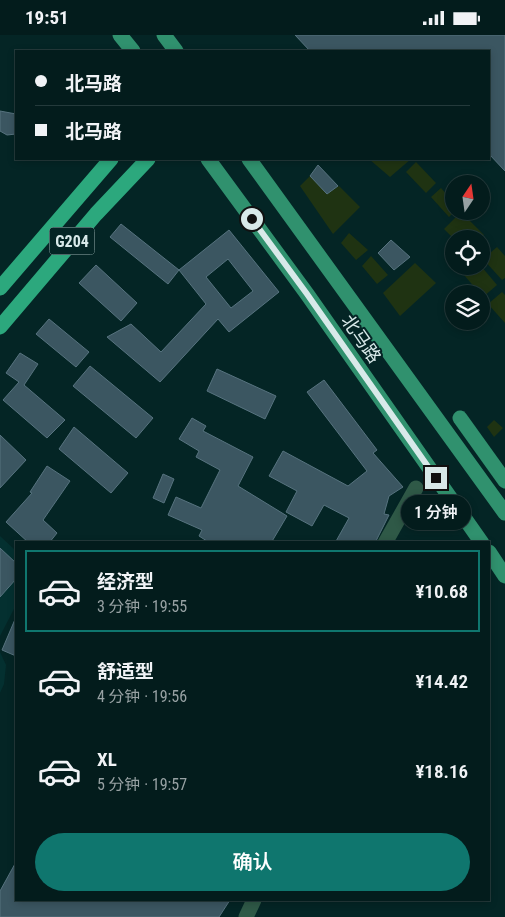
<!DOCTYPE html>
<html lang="zh">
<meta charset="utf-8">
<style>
:root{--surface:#031c1c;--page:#0d2525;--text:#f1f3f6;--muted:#97a1a3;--line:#243a3b;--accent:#0f766e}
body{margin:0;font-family:"Roboto Condensed","Noto Sans SC",sans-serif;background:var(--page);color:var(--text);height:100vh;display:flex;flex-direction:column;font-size:19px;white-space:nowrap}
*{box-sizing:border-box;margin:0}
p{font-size:16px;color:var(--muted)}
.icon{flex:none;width:28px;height:28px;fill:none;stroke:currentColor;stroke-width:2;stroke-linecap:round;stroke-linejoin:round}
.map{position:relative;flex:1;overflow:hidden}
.panel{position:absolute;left:15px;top:506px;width:475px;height:360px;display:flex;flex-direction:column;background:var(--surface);border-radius:0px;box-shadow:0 2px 8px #0003,0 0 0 1px var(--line)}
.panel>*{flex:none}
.hud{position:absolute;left:15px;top:15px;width:475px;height:110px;border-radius:0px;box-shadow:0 2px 8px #0003,0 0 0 1px var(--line);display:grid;align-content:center;height:110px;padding:0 20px;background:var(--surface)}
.needle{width:32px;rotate:13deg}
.tools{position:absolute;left:445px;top:140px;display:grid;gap:10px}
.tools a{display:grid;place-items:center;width:45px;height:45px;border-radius:50%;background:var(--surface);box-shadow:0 2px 8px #0003,0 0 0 1px var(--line);font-size:25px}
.end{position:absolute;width:22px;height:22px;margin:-11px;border:6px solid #d8e9e9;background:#111;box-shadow:0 0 0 2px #111}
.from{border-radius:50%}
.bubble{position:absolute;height:35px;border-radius:18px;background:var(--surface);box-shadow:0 2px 8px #0003,0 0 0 1px var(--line);font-size:16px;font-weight:600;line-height:35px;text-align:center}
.hud b{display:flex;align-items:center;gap:18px;height:48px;font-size:19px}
.hud b+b{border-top:1px solid var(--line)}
.hud i{width:12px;height:12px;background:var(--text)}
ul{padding:9px 0 0;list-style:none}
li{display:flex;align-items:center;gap:15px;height:82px;margin:0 10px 8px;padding:0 10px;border:2px solid transparent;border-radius:0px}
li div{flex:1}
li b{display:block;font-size:19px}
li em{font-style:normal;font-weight:600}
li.on{border-color:var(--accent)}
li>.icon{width:45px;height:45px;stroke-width:1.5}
.action{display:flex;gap:10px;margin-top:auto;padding:10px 20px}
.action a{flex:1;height:58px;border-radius:30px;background:var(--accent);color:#fff;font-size:20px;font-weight:600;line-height:58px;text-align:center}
.status{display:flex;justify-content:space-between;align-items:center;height:35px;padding:0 25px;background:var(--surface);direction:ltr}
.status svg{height:14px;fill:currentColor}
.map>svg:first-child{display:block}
.built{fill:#043030}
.green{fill:#1f3312}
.building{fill:#3b5661;stroke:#57737f;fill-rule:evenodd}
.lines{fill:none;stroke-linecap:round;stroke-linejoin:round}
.minor{stroke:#2f5947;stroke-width:15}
.major{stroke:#30916e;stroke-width:15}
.highway{stroke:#2ca87d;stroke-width:15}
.route{stroke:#d8e9e9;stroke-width:6}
.labels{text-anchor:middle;stroke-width:4;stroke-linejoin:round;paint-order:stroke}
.shield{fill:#042525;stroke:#98aeae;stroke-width:1}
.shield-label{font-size:16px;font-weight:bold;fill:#d8e9e9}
.street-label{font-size:18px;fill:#d8e9e9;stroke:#042525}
</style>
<div class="status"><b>19:51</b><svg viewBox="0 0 49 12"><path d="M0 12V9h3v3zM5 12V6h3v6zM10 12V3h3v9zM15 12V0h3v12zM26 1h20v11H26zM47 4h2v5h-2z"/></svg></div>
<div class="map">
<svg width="505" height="882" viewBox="0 0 505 882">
<rect width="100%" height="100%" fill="#042525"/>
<!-- built -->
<g class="built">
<path d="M0,501L16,516V570L0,601Z"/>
<path d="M0,617L6,630L4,649L0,658Z"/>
</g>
<!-- green -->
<g class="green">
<path d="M369,124H411L390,142Z"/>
<path d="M416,127L436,148L426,158L406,137Z"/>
<path d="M310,141L327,159L339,151L360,172L333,199L300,151Z"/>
<path d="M441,153L454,168V176H455L449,182L431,162Z"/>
<path d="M461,177L484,200L479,204H454L444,194Z"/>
<path d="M349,198L368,215L356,225L341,208Z"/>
<path d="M497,212L505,221V243L502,245L483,224Z"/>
<path d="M371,221L388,240L377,249L362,231Z"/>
<path d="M415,228L436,248L400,281L383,258Z"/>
<path d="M474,231H481L497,250L483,262L464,240Z"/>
<path d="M502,257L505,260V288L488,269Z"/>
<path d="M494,385L503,393L494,402L487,392Z"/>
</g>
<!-- building -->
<g class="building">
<path d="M295,0H505V136L489,119V16H310Z"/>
<path d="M0,76L16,79V99L7,100L0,96Z"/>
<path d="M318,130L338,151L327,159L310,141Z"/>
<path d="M121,189L179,235L229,195L279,257L229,297L218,284L160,347L107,302L131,289L161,317L206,269L179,235L168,249L110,202ZM228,224L253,256L231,273L206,242Z"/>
<path d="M391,205L410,222L394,235L378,218Z"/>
<path d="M96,230L137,268L121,286L79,248Z"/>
<path d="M49,284L89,317L76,332L36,299Z"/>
<path d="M20,318L38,329L24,350L65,385L47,403L3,365L19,347L6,338Z"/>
<path d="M90,331L153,383L136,403L73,351Z"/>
<path d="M217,334L276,361L265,384L207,356Z"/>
<path d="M324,345L377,415L373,418L403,452L389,461L384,479L389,480L375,508H335L349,483L324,470L312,491L286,477L297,456L269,441L283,416L348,451L367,436L307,357Z"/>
<path d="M192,383L206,391L203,396L253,422L238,451L287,481L271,508H210L199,501L202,495L168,480L176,462L201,473L220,435L196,422L199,416L179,404Z"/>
<path d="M74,392L128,438L111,458L59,414Z"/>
<path d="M0,400L26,425L0,453Z"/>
<path d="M47,431L70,446L43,485L57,498L49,508H29L6,487L32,458L30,457Z"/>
<path d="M163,439L174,444L164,468L153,463Z"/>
<path d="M0,513L16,528V544L0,562Z"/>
<path d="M16,582V621L2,615Z"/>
<path d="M16,827V865H230L219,882H0V856Z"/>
</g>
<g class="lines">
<!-- minor -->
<g class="minor">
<path d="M385,508L416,453"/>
<path d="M246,882L254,865"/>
</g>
<!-- major -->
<g class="major">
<path d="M120,0L133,16"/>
<path d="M164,0L176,16"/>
<path d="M208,124L307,259L482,508"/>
<path d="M249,124L505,478"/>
<path d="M460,383L505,446"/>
<path d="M489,517L505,541"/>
</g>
<!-- highway -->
<g class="highway">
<path d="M0,253L111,124"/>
<path d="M0,292L96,179L148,124"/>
</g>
</g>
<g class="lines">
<!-- route -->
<path class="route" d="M252,184L307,259L436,443"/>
</g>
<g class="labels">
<!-- shield labels -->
<rect class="shield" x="49.5" y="192.5" width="45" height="27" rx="4"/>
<g class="shield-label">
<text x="72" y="212">G204</text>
</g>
<!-- street labels -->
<g class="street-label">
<text transform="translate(361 304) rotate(55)" y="6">北马路</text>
</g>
</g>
</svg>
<div class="tools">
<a><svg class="needle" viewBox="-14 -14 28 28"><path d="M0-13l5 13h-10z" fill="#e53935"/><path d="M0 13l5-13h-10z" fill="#97a1a3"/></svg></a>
<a><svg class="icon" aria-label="locate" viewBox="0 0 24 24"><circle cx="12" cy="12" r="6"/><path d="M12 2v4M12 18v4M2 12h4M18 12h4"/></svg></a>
<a><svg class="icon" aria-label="layers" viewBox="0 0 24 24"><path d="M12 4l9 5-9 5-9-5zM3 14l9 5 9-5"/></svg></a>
</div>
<i class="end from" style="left:252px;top:184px"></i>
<i class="end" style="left:436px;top:443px"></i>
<div class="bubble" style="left:401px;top:460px;width:70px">1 分钟</div>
<div class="hud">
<b><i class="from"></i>北马路</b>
<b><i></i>北马路</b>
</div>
<section class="panel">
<ul>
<li class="on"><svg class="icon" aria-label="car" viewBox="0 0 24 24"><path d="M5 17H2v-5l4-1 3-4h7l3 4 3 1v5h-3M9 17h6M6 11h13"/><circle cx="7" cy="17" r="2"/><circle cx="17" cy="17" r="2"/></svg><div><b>经济型</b><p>3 分钟 · 19:55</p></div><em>¥10.68</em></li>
<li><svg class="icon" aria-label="car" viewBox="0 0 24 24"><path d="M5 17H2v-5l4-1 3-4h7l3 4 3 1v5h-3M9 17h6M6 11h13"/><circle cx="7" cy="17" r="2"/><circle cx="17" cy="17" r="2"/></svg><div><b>舒适型</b><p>4 分钟 · 19:56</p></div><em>¥14.42</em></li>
<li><svg class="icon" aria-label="car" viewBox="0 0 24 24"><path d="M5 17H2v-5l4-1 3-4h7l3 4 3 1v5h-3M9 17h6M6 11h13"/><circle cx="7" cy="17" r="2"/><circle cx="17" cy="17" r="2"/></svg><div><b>XL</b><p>5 分钟 · 19:57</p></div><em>¥18.16</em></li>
</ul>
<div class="action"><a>确认</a></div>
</section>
</div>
